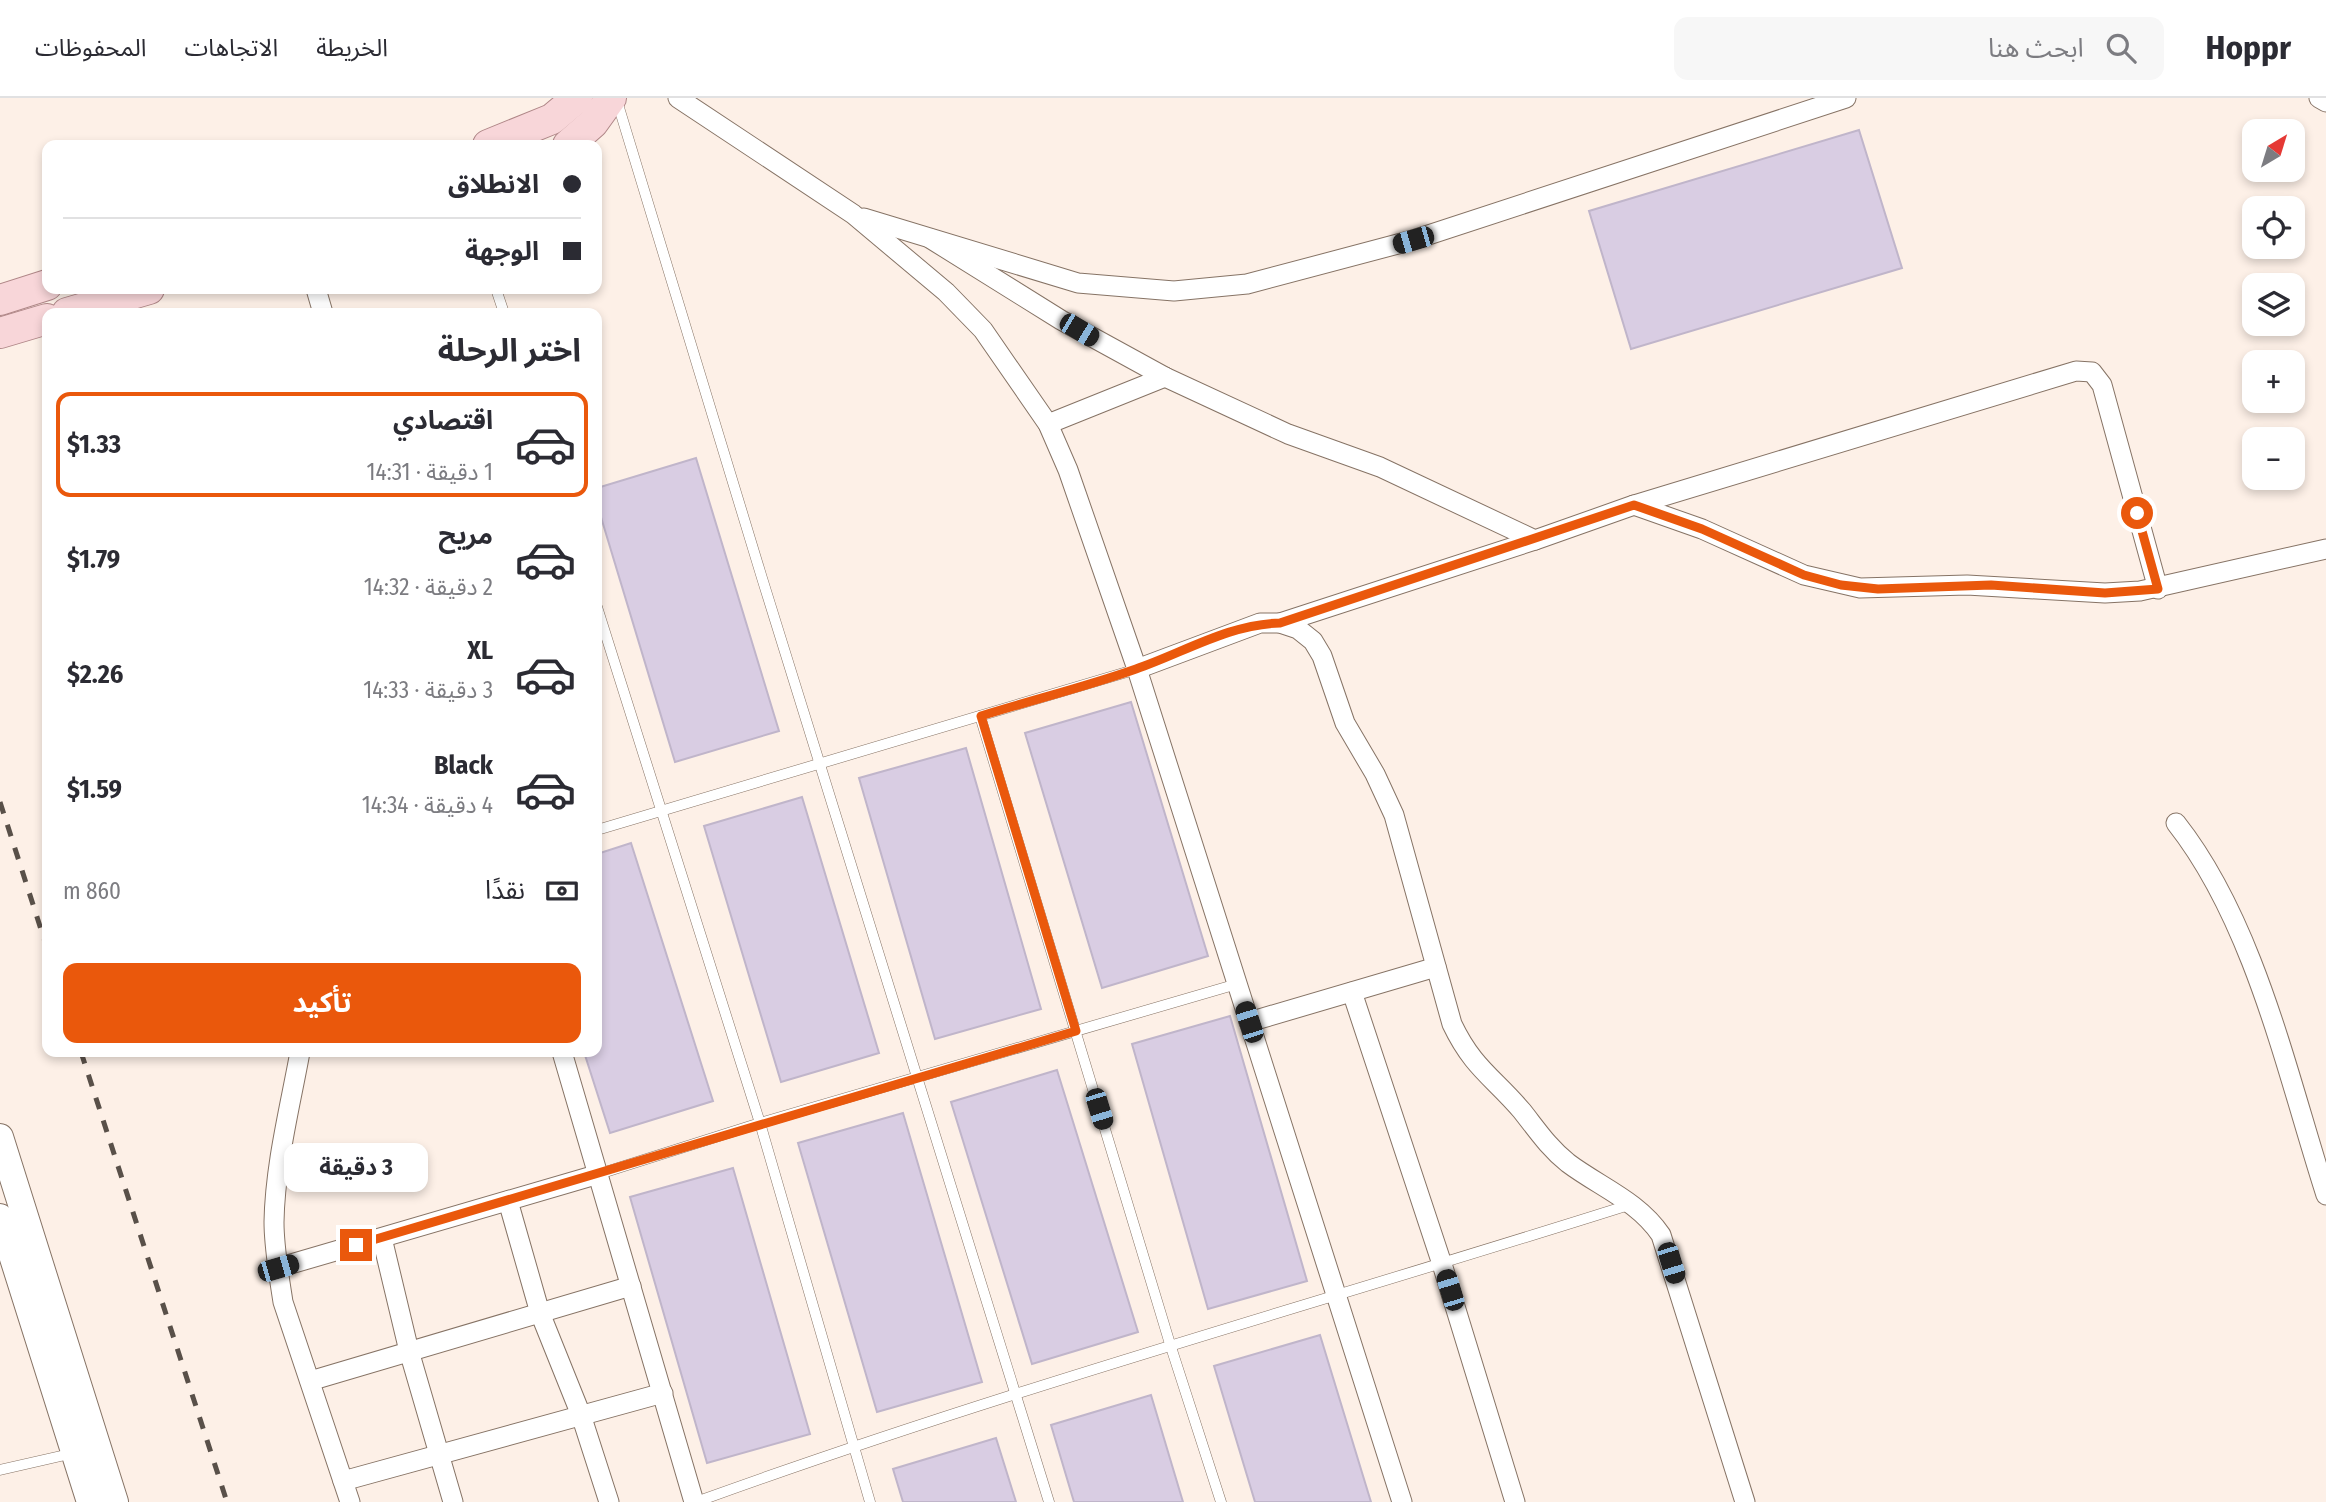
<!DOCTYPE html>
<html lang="ar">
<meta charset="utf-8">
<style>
:root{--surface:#fff;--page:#f7f7f7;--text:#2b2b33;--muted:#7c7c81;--line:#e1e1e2;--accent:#ea580c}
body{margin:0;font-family:"Fira Sans Condensed","Noto Sans Arabic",sans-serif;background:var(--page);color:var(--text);direction:rtl;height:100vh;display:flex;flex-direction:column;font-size:26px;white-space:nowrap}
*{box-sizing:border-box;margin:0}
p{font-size:23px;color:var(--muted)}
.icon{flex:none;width:38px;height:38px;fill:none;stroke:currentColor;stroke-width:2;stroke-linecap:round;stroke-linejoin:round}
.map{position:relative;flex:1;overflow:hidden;direction:ltr}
.sheet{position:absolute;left:42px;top:210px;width:560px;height:749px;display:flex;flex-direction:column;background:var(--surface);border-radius:14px;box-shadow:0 4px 10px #0003;direction:rtl}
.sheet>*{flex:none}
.top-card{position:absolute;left:42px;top:42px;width:560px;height:154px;border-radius:14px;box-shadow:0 4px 10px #0003;direction:rtl;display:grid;align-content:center;height:154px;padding:0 21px;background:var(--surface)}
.needle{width:46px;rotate:38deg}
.controls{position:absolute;left:2242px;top:21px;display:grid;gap:14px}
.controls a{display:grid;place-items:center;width:63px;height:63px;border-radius:14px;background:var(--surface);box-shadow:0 4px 10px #0003;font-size:35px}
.end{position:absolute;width:32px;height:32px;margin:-16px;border:9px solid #ea580c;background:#fff;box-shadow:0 0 0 4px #fff}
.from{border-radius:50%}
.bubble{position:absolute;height:49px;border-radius:14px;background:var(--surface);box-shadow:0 4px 10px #0003;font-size:23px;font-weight:700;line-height:49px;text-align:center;direction:rtl}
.car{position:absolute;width:21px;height:42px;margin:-21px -10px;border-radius:9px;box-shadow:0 0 5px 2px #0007;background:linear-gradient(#222 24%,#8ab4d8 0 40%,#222 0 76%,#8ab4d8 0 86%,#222 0)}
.top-card b{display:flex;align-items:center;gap:24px;height:66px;font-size:26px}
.top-card b+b{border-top:2px solid var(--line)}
.top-card i{width:18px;height:18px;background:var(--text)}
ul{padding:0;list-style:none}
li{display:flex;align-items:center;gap:21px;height:105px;margin:0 14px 10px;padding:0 7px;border:4px solid transparent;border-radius:14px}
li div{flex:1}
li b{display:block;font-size:26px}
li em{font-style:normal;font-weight:700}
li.active{border-color:var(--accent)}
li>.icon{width:63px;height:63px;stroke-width:1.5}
h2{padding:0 21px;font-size:32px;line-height:84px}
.pay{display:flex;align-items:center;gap:18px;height:77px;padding:0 21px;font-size:26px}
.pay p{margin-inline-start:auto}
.action{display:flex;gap:14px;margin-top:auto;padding:14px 21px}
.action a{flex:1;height:80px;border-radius:14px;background:var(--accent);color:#fff;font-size:28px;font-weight:700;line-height:80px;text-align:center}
header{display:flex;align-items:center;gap:42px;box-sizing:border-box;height:98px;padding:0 35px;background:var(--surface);border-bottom:2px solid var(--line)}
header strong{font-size:33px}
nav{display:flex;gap:38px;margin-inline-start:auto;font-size:24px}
.search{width:490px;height:63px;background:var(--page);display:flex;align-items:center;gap:18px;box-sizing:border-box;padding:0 24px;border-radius:14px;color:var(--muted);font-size:26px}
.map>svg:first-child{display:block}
.building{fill:#d9cde3;stroke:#c0b5ca;stroke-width:2}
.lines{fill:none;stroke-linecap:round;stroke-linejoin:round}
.service-casing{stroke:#867365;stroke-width:11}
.minor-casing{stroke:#867365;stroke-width:21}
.secondary-casing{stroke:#867365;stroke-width:28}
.primary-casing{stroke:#af8687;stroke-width:32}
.service{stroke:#fff;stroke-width:10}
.minor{stroke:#fff;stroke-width:19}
.secondary{stroke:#fff;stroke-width:26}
.primary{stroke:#f8d6d9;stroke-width:30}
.rail{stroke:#595049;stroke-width:5;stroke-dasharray:12 12;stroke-linecap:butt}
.route{stroke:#ea580c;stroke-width:9}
</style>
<header>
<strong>Hoppr</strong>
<div class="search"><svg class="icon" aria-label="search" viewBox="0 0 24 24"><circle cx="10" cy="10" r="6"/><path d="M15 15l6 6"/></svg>ابحث هنا</div>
<nav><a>الخريطة</a><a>الاتجاهات</a><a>المحفوظات</a></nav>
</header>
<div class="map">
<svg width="2326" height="1404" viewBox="0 0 2326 1404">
<rect width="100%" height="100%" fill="#fdf0e7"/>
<!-- building -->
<g class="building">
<path d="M1859,32L1902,170L1631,251L1589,113Z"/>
<path d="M696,360L779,633L675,664L597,406V390Z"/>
<path d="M1131,604L1208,858L1102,890L1025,635Z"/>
<path d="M966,650L1041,911L935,941L859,680Z"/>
<path d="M802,699L879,955L781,984L704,728Z"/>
<path d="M631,745L713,1003L610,1035L584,954H597V756Z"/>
<path d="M1230,918L1307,1183L1208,1211L1132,946Z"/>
<path d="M1057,972L1138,1234L1032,1266L951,1004Z"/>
<path d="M903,1015L982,1284L877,1314L798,1045Z"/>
<path d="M733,1070L810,1336L707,1365L630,1099Z"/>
<path d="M1320,1237L1371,1404H1255L1214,1268Z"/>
<path d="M1151,1297L1183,1404H1074L1051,1327Z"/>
<path d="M996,1340L1016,1404H903L893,1371Z"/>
</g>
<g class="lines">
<defs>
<g id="service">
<path d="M617,3L762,480L1049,1404"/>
<path d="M496,191L504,215"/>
<path d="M597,509L760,1025L870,1404"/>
<path d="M980,618L1170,1246L1221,1404"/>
<path d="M597,732L1137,571"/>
<path d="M599,1076L760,1025L1237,886"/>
<path d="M0,1372L74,1355"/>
<path d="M696,1404C1004,1292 1320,1205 1632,1106"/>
</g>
<g id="minor">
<path d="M678,0L853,116L946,194L983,232L1048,326L1068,372L1137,571L1402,1404"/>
<path d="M2319,0L2326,4"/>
<path d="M864,120L1078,185L1174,193L1247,186L1413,142L1846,0"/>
<path d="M931,141L1061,222L1165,279L1288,336L1380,369L1535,442L1634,407L2076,273L2092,274L2102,287L2158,491"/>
<path d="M316,191L323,215"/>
<path d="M1048,326L1165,279"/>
<path d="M1634,407L1702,431L1804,477L1860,490L1967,487L2105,495L2140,493L2326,451"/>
<path d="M1280,525L1535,442"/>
<path d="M1137,571L1260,525H1280L1298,531L1313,543L1322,558L1345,625L1375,676L1394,717L1452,926C1473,970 1493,979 1522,1013C1537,1032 1549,1050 1568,1065C1600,1089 1638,1103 1661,1137L1745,1404"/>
<path d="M2176,725C2255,825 2287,976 2326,1097"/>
<path d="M1352,894L1442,1166L1515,1404"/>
<path d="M1249,924L1436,869"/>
<path d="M300,954C290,1009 275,1067 274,1124C274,1150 279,1178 283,1204L350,1404"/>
<path d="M562,954L694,1404"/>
<path d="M508,1103L540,1215L581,1317L609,1404"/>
<path d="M382,1140L409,1253L453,1404"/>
<path d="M277,1170L599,1076"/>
<path d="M310,1283L631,1188"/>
<path d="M343,1383L663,1295"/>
</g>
<g id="secondary">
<path d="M0,1039L115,1404"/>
<path d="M0,1119L90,1404"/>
</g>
<g id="primary">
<path d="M488,47L552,21L577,0"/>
<path d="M568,47L593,25L611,0"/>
<path d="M0,202L47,187"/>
<path d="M67,215L149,191"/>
<path d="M0,235L47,221"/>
</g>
</defs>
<!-- service casing -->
<use href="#service" class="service-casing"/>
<!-- minor casing -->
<use href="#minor" class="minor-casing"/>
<!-- secondary casing -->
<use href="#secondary" class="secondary-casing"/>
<!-- primary casing -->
<use href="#primary" class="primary-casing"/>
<!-- service -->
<use href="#service" class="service"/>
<!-- minor -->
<use href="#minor" class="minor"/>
<!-- secondary -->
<use href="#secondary" class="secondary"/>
<!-- primary -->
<use href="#primary" class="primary"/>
<!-- rail -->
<g class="rail">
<path d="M0,704L47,850"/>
<path d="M81,954L227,1404"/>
</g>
</g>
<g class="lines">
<!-- route -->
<path class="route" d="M356,1147L1076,933L981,618C1032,602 1085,589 1136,571C1183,555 1229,526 1280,525L1634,407L1702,431L1804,477L1841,487L1878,491L1991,487L2105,495L2158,491L2137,415"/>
</g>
</svg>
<div class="controls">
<a><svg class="needle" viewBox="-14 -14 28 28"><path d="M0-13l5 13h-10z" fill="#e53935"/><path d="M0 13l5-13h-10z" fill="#7c7c81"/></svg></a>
<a><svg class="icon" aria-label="locate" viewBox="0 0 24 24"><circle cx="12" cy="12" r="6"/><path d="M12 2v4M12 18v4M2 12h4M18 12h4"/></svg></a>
<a><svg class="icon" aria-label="layers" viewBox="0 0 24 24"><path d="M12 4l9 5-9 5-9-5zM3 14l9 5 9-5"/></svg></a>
<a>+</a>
<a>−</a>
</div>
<i class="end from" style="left:2137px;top:415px"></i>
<i class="end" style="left:356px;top:1147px"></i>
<div class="bubble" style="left:284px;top:1045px;width:144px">3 دقيقة</div>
<i class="car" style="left:1413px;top:142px;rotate:254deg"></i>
<i class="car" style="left:1079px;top:232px;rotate:121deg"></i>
<i class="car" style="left:1249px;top:924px;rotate:342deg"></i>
<i class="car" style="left:1099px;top:1011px;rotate:163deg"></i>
<i class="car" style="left:1671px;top:1165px;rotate:163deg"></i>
<i class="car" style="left:278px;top:1170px;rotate:74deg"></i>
<i class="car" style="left:1450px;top:1192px;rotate:343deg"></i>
<div class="top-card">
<b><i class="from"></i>الانطلاق</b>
<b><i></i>الوجهة</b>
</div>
<section class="sheet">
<h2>اختر الرحلة</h2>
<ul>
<li class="active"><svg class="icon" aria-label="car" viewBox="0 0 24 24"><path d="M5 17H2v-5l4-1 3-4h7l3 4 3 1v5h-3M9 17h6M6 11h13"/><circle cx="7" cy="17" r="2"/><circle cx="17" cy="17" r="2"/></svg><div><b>اقتصادي</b><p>1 دقيقة · 14:31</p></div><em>$1.33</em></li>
<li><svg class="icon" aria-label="car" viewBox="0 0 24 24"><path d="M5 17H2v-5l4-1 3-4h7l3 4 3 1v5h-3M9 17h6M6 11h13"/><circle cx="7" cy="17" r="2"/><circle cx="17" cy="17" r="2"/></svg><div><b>مريح</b><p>2 دقيقة · 14:32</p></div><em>$1.79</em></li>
<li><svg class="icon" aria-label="car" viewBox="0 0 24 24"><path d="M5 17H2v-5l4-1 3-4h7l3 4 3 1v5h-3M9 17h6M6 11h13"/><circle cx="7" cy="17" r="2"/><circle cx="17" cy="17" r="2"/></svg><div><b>XL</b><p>3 دقيقة · 14:33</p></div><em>$2.26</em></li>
<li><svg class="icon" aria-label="car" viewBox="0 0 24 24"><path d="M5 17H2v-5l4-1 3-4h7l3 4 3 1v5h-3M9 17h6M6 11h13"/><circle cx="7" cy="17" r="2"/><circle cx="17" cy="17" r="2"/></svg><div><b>Black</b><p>4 دقيقة · 14:34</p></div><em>$1.59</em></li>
</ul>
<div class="pay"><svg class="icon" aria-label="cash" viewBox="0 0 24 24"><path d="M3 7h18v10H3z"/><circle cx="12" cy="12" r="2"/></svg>نقدًا<p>860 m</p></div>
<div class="action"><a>تأكيد</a></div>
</section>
</div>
